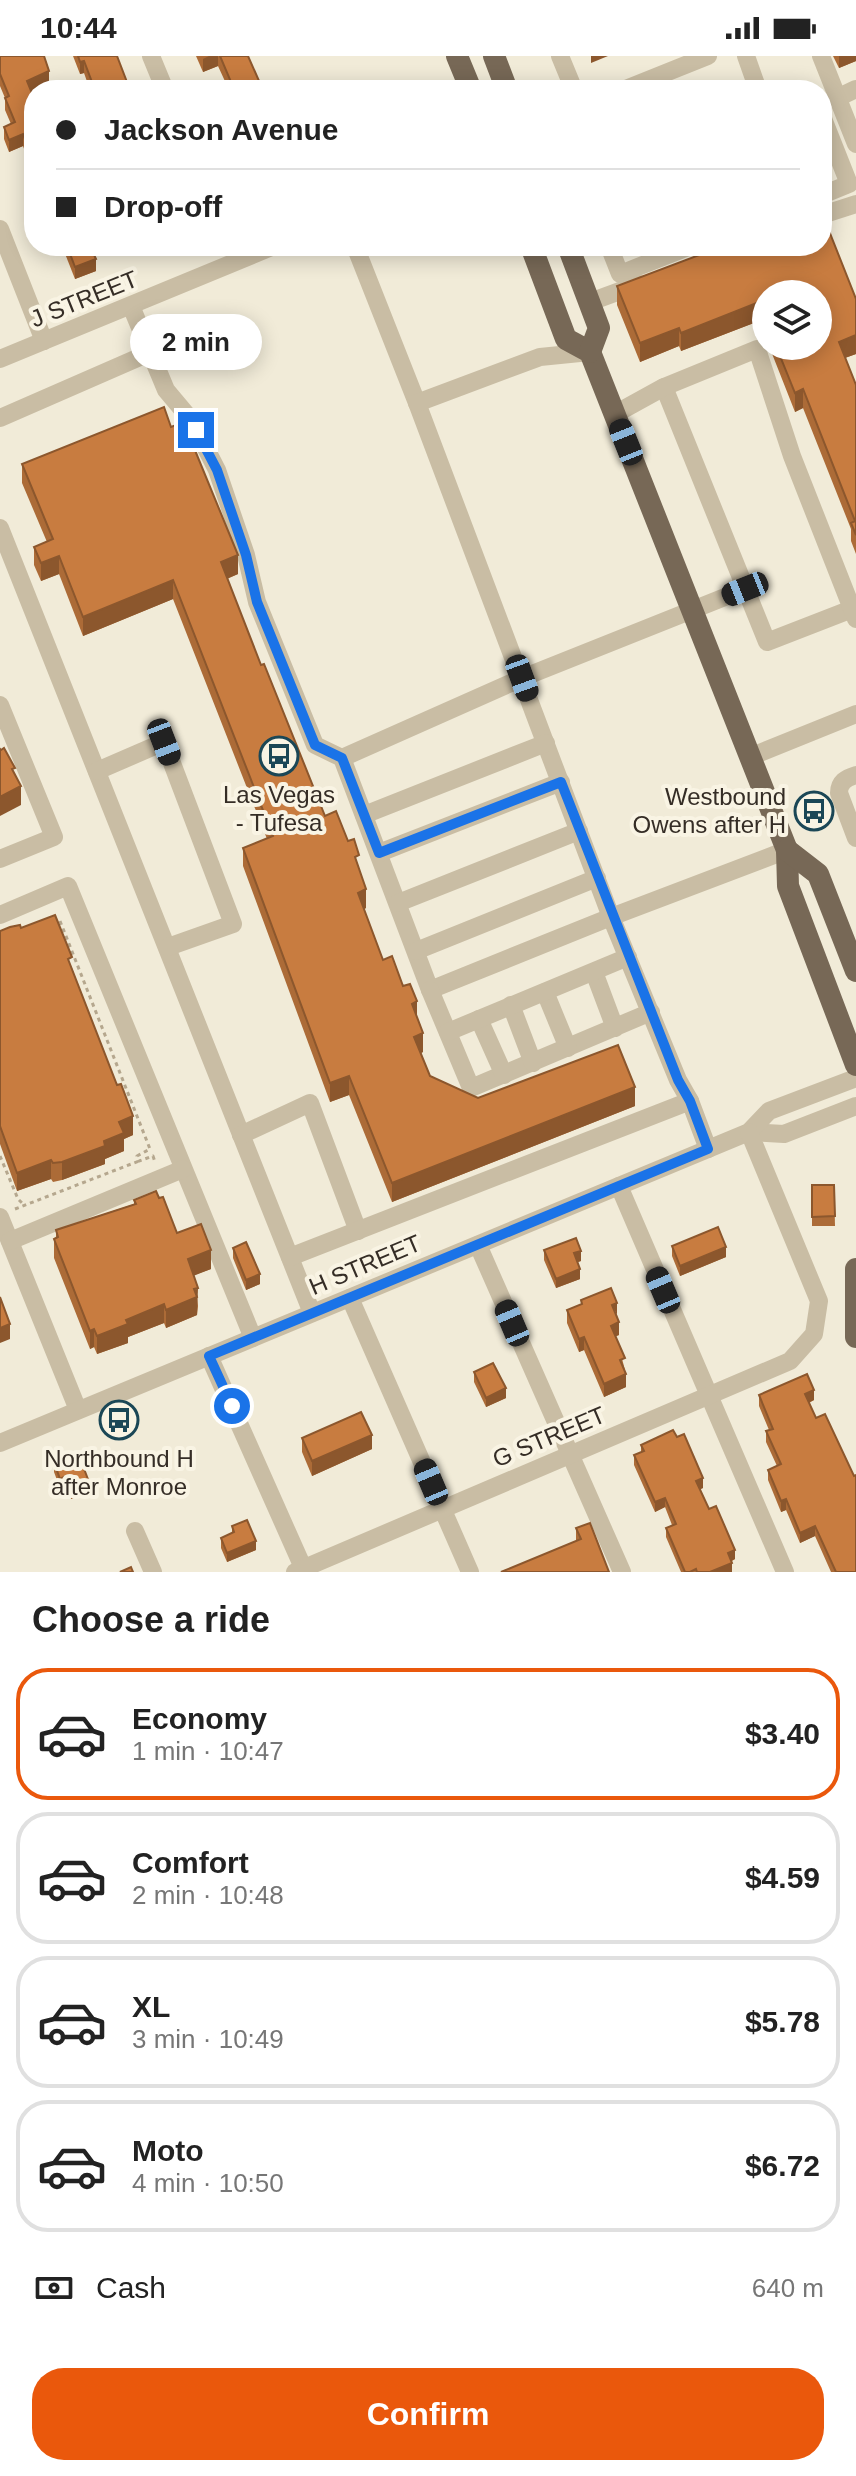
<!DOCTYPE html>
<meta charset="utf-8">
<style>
:root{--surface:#fff;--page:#f2f2f2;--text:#222;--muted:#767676;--line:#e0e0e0;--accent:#ea580c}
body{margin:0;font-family:Arial,sans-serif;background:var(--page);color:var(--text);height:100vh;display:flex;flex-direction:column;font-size:30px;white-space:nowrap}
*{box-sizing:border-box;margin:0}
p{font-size:26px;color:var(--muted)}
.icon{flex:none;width:44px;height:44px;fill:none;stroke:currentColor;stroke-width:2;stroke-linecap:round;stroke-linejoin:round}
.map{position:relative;height:1516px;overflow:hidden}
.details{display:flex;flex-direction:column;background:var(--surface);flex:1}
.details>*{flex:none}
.guide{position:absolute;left:24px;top:24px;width:808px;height:176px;border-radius:32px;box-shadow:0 4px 20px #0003;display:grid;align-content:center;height:176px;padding:0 32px;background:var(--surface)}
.tools{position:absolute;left:752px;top:224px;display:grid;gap:16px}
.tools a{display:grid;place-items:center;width:80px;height:80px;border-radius:50%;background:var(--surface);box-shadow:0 4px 20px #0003;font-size:40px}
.end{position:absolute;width:36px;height:36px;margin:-18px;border:10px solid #1a73e8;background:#fff;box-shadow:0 0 0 4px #fff}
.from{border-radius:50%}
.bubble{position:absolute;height:56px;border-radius:28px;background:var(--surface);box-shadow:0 4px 20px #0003;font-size:26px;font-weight:700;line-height:56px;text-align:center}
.car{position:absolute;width:24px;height:48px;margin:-24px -12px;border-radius:10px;box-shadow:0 0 6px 2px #0007;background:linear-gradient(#222 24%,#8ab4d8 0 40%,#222 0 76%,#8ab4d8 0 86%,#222 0)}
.guide b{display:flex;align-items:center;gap:28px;height:76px;font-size:30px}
.guide b+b{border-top:2px solid var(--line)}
.guide i{width:20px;height:20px;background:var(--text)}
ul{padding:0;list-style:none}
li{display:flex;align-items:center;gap:24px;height:132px;margin:0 16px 12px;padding:0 16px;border:4px solid var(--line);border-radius:32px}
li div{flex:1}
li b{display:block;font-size:30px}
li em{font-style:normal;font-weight:700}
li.on{border-color:var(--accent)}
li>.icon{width:72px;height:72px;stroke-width:1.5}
h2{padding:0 32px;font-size:36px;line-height:96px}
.pay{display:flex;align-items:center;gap:20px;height:88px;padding:0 32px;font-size:30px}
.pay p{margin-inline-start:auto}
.action{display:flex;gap:16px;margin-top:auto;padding:16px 32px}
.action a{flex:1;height:92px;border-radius:32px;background:var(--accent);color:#fff;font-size:32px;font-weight:700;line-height:92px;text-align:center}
.status{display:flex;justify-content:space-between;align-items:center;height:56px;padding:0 40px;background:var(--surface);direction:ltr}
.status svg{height:22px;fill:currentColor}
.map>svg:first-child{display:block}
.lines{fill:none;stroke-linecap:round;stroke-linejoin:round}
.path{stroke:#b5a78e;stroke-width:3;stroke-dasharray:4 4;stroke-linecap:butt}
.minor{stroke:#c9bda4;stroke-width:18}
.major{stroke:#776856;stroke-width:22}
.wall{fill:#ac6b37}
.shaded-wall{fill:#8c572d}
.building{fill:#c87c40;stroke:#8c572d;stroke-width:2}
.route{stroke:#1a73e8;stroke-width:10}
.labels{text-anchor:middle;stroke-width:8;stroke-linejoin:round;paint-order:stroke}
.street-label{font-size:24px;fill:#352d26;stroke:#f9f4e4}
.poi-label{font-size:24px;fill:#352d26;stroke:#f9f4e4}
</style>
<div class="status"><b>10:44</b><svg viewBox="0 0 49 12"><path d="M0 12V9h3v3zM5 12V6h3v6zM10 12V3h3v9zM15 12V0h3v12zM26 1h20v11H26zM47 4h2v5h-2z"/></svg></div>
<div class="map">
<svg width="856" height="1516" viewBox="0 0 856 1516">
<rect width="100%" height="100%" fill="#f1ebd8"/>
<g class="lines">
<!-- path -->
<g class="path">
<path d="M60,865L150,1093L137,1100L139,1105L153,1100L155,1106"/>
<path d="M0,1100L18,1143L24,1149"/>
<path d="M15,1153L139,1105"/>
</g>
<!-- minor -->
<g class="minor">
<path d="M151,0L165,34"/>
<path d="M560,0L574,34"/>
<path d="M746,0L758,34"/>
<path d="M821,0L856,88"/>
<path d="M623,34L708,0"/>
<path d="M837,42L856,33"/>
<path d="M822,60L849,128L822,139"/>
<path d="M822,159L856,148"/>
<path d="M0,173L44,285"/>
<path d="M355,190L417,347L611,861L678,1024L690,1045"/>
<path d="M609,190L620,218L691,190"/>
<path d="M590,246L639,228"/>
<path d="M131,250L166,334L192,365L217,414L246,499L257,546L315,689L342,702L430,934L611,861L787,794"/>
<path d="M0,303L274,190"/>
<path d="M664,331L767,586L852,553"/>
<path d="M417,347L540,301L590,296"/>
<path d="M615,358L664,331L757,293L792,400L856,563"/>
<path d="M0,362L149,297"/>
<path d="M0,472L312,1257"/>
<path d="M0,649L54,781L0,803"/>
<path d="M752,700L856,658"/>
<path d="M342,702L522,622L745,533"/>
<path d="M97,715L164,686L233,868L168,891"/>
<path d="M856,719C846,722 839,726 839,737L856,782"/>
<path d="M364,759L546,687"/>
<path d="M379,797L561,726"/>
<path d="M398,847L579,775"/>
<path d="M0,859L68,830L253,1282"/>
<path d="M416,895L597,822"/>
<path d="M594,916L615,972"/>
<path d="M430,934L471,1032L651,956"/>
<path d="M545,936L568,992"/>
<path d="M511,949L533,1007"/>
<path d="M479,963L504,1019"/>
<path d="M448,976L628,901"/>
<path d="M749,1076L784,1078L856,1050"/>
<path d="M241,1079L310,1047L358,1175"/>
<path d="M619,1130L785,1516"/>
<path d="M0,1161L78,1354"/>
<path d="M10,1185L183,1113"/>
<path d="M478,1189L622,1516"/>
<path d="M290,1201L690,1045L708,1093"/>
<path d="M350,1242L470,1516"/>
<path d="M209,1300L305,1516"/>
<path d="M0,1387L749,1076L769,1055L856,1022"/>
<path d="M135,1475L153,1516"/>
<path d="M295,1516L790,1305L814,1278L819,1245L749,1076"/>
</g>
<!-- major -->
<g class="major">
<path d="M457,0L471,34"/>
<path d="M494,0L507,34"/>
<path d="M531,190L566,283L590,296L787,794L788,830L856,1009"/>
<path d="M568,190L599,272L590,296"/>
<path d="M787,794L818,818L856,915"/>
<path d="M856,1213V1281"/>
</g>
</g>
<!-- wall -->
<g class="wall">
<path d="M0,0L49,27L31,35L34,42V121L23,90L9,96L4,83V71L11,68L5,54V42L0,30Z"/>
<path d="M73,0H117L130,34H90L84,17L80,18Z"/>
<path d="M196,0H248L263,34H229L218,10L203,16Z"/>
<path d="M833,0H856V5L839,12Z"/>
<path d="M62,190H90L96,215L75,223Z"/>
<path d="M723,190L856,298L845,302L856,329V498L851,485V473L803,352L795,356L769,290H818L766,238V283L759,265L681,295L679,290L640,306L617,249V230Z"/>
<path d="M171,371L195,396L238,518L227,523L261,609L325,760L359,813L366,852L364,853L383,904L403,930L417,960L423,996L421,997L430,1020L478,1042L635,1050L392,1146L349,1039L330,1046L243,810V792L267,783L173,543L83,580L59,518L41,525L34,509V491L47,486L22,427V408Z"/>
<path d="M21,872L72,912L133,1079L124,1083V1095L105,1103V1108L62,1124L53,1126L51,1123L17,1135L0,1088V875Z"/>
<path d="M812,1129H834L835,1170H812Z"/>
<path d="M159,1142L177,1177L211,1213L194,1219L198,1250L197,1259L166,1272L164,1267L128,1281V1287L97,1298L94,1291L90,1293L54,1202V1183L56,1182V1174L134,1148V1144Z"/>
<path d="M672,1190L726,1201L680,1220L672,1200Z"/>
<path d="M233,1192L260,1228L246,1234L233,1202Z"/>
<path d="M544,1194L581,1205L578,1206L580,1223L556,1232L544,1204Z"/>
<path d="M581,1244L617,1259L619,1279L616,1280L625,1314L626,1331L604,1341L584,1294L579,1296L567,1267V1254L581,1248Z"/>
<path d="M474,1316L506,1342L486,1351L474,1326Z"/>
<path d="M759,1339L814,1344L809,1347L856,1516H831L815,1480L800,1487L786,1454L781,1456L768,1424V1414L777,1410L766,1386V1375L769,1374L759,1350Z"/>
<path d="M302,1382L372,1393L312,1420L302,1396Z"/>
<path d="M641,1389L703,1432L700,1433L709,1453L735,1503L732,1505V1516H681L666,1481V1472L672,1469L665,1451L655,1456L634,1409V1399L641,1397Z"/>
<path d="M54,1406L89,1436L71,1443L66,1430L60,1432L54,1416Z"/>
<path d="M232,1470L256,1494L227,1506L221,1492V1482L232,1477Z"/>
<path d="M576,1472L609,1516L576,1485Z"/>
</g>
<!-- shaded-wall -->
<g class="shaded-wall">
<path d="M209,0H218V10L203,16V3Z"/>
<path d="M591,0H608L591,7Z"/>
<path d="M839,0H856V5L839,12Z"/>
<path d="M84,5V17L80,18V6Z"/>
<path d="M49,15V27L27,37V25Z"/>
<path d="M23,78V90L9,96V84Z"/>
<path d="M96,203V215L75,223V211Z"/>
<path d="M759,246V265L681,295V277Z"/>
<path d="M679,272V290L640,306V287Z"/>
<path d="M856,279V298L839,304V286Z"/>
<path d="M803,333V352L795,356V337Z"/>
<path d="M238,499V518L221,525V506Z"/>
<path d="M59,500V518L41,525V507Z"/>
<path d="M173,524V543L83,580V561Z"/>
<path d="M21,730V749L0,760V741Z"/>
<path d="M366,833V852L358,856V837Z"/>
<path d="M417,945V964L412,948Z"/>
<path d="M423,977V996L414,1000V981Z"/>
<path d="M349,1020V1039L330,1046V1027Z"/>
<path d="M635,1031V1050L392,1146V1127Z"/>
<path d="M133,1060V1079L124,1083V1095L105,1103V1108L62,1124V1106L104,1085L119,1066Z"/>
<path d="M51,1104V1123L17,1135V1117Z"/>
<path d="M726,1191V1201L680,1220V1210Z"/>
<path d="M211,1194V1213L188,1222V1203Z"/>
<path d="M581,1195V1205L574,1207V1197Z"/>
<path d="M580,1213V1223L556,1232V1223Z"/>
<path d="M260,1218V1228L246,1234V1224Z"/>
<path d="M198,1232L197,1259L166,1272V1254Z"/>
<path d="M617,1247V1259L612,1249Z"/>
<path d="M164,1248V1267L128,1281V1287L97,1298V1280L126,1264Z"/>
<path d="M619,1266V1279L611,1282V1270Z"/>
<path d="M10,1268V1283L0,1287V1272Z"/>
<path d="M94,1273V1291L90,1293V1275Z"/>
<path d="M584,1281V1294L579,1296V1283Z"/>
<path d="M626,1318V1331L604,1341V1328Z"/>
<path d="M506,1332V1342L486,1351V1342Z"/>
<path d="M814,1334V1344L805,1348V1338Z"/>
<path d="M372,1379V1393L312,1420V1405Z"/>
<path d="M66,1420V1430L60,1432V1423Z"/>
<path d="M703,1422V1432L696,1435V1425Z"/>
<path d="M89,1426V1436L71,1443V1433Z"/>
<path d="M665,1442V1451L655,1456V1446Z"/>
<path d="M786,1443V1454L781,1456V1445Z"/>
<path d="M815,1470V1480L800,1487V1477Z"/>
<path d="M256,1485V1494L227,1506V1497Z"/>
<path d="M735,1494V1503L728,1506V1497Z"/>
<path d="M732,1507V1516H710Z"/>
</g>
<!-- building -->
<g class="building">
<path d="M0,0H44L49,15L27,25L34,42V109L23,78L9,84L4,71L15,66L5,42L9,40L0,18Z"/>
<path d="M78,0H117L130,34H95L84,5L80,6Z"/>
<path d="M220,0H248L263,34H232L234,33Z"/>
<path d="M822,157L856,243V279L839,286L856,329V479L851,467L855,465L803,333L795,337L776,290H818V238H766V264L759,246L681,277L679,272L640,287L617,230L723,190H822Z"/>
<path d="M67,190H90L96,203L75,211Z"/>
<path d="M164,351L171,371L187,365L195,386L192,387L238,499L221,506L261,609L264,608L325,760L336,755L348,785L354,783L359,799L355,801L366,833L358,837L383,904L392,900L403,930L410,928L417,945L412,948L423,977L414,981L430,1020L478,1042L618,989L635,1031L392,1127L349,1020L330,1027L243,792L273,780L173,524L83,561L59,500L41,507L34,491L53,483L22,408Z"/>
<path d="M4,692L15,712L12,713L21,730L0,741V693L1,694Z"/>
<path d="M55,859L72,901L68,903L117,1029L121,1028L133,1060L119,1066L124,1077L104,1085L105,1090L62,1106L53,1107L51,1104L17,1117L0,1070V875L10,871L20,869L21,872Z"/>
<path d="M812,1129H834L835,1160L812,1161Z"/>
<path d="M156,1135L159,1142L163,1141L177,1177L201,1168L211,1194L188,1203L198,1232L194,1233L197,1241L166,1254L164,1248L126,1264L128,1268L97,1280L94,1273L90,1275L54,1183L58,1181L56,1174L136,1148L134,1144Z"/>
<path d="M718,1171L726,1191L680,1210L672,1190Z"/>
<path d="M576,1182L581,1195L574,1197L580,1213L556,1223L544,1194Z"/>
<path d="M246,1186L260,1218L246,1224L233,1192Z"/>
<path d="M611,1232L617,1247L612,1249L619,1266L611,1270L625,1302L620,1304L626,1318L604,1328L584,1281L579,1283L567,1254L582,1248L581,1244Z"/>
<path d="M0,1241L10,1268L0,1272Z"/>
<path d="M493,1307L506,1332L486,1342L474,1316Z"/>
<path d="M807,1318L814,1334L805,1338L816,1362L825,1358L854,1420L856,1419V1516H836L815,1470L800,1477L786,1443L781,1445L768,1414L781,1408L766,1375L773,1373L759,1339Z"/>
<path d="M361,1356L372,1379L312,1405L302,1382Z"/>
<path d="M673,1374L677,1381L684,1378L703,1422L696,1425L709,1453L716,1450L735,1494L728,1497L732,1507L710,1516H697L696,1513L690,1516H685L666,1472L676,1468L665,1442L655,1446L634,1399L644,1395L641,1389Z"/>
<path d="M78,1397L89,1426L71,1433L66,1420L60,1423L54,1406Z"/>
<path d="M247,1464L256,1485L227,1497L221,1482L234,1476L232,1470Z"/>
<path d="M590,1467L609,1516H501L581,1483L576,1472Z"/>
<path d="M131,1511L133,1516H120Z"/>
</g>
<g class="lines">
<!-- route -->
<path class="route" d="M196,374L217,414L246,499L257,546L315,689L342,702L379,797L561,726L678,1024L690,1045L708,1093L209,1300L232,1350"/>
</g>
<!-- icons -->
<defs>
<symbol id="bus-ring" viewBox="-11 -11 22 22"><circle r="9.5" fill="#f9f4e4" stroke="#1b4756" stroke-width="1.5"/><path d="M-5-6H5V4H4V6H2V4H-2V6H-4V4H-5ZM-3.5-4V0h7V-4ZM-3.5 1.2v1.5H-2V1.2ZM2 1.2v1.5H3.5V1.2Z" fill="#1b4756"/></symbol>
</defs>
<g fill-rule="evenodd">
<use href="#bus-ring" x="257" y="678" width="44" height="44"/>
<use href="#bus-ring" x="792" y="733" width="44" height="44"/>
<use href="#bus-ring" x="97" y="1342" width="44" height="44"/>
</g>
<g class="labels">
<!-- street labels -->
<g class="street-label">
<text transform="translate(84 243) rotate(-22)" y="8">J STREET</text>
<text transform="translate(365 1209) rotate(-23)" y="8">H STREET</text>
<text transform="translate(549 1381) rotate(-23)" y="8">G STREET</text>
</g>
<!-- poi labels -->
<g class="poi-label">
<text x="279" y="747">Las Vegas<tspan x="279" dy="28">- Tufesa</tspan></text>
<text x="786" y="749" text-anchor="end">Westbound<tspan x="786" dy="28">Owens after H</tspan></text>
<text x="119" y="1411">Northbound H<tspan x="119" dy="28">after Monroe</tspan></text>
</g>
</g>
</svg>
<div class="tools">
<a><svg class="icon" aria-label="layers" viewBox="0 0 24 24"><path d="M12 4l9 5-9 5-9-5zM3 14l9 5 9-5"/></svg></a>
</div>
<i class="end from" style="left:232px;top:1350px"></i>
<i class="end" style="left:196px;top:374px"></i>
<div class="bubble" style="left:130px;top:258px;width:132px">2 min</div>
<i class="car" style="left:626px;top:386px;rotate:338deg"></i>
<i class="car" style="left:745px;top:533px;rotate:248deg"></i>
<i class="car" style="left:522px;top:622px;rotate:160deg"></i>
<i class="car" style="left:164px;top:686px;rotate:159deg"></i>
<i class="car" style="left:663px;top:1234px;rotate:337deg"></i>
<i class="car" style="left:512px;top:1267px;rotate:337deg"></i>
<i class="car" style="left:431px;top:1426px;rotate:337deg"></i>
<div class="guide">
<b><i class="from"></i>Jackson Avenue</b>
<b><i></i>Drop-off</b>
</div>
</div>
<section class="details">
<h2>Choose a ride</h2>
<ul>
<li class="on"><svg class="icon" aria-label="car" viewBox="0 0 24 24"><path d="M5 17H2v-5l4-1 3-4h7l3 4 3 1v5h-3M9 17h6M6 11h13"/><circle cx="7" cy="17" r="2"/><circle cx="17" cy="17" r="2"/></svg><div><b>Economy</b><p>1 min · 10:47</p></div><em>$3.40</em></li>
<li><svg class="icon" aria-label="car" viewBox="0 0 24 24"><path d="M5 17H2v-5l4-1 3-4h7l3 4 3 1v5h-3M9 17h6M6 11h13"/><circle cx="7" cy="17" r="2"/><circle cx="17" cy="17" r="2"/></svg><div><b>Comfort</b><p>2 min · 10:48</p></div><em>$4.59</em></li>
<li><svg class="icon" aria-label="car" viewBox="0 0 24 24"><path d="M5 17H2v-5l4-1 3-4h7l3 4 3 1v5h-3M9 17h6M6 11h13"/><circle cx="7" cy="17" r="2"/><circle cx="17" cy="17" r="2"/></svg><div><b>XL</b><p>3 min · 10:49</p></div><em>$5.78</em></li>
<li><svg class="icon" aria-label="car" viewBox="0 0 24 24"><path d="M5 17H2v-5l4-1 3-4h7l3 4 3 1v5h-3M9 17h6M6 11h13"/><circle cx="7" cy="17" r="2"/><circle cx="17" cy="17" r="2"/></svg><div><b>Moto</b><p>4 min · 10:50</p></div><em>$6.72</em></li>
</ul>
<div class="pay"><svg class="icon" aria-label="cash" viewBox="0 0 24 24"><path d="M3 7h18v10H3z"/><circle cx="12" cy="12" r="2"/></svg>Cash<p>640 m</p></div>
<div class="action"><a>Confirm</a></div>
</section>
